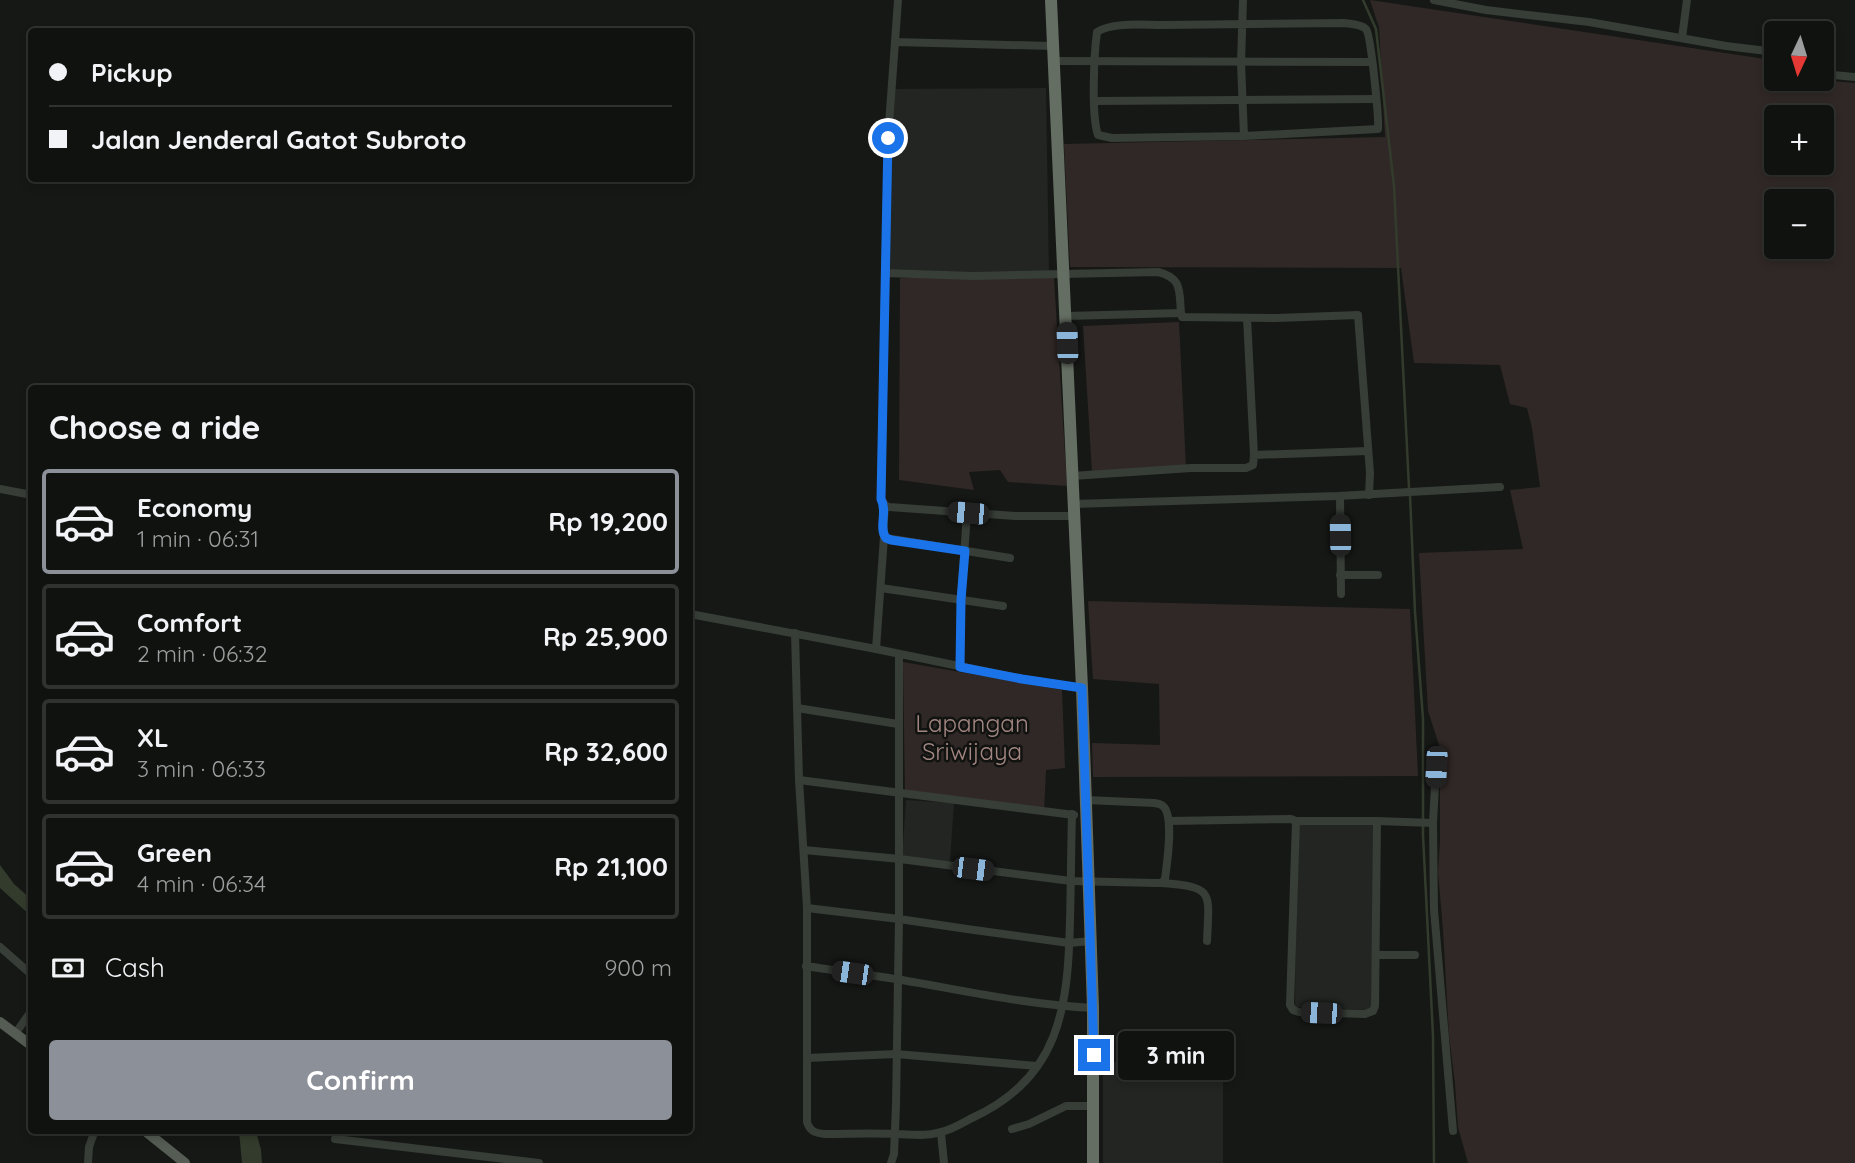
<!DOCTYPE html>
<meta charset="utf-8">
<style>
:root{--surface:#101210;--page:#1e201e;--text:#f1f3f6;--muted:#9c9e9f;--line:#303230;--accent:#8c9099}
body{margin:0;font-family:Quicksand,sans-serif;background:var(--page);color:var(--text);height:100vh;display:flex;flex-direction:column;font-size:26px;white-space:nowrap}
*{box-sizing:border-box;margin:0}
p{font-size:23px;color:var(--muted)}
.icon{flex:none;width:38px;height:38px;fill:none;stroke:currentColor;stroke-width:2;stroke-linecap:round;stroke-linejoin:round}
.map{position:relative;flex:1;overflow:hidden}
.details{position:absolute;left:28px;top:385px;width:665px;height:749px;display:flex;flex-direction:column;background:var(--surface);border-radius:7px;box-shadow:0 4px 10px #0003,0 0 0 2px var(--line)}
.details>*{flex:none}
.banner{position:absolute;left:28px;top:28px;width:665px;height:154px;border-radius:7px;box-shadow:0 4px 10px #0003,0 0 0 2px var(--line);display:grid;align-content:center;height:154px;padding:0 21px;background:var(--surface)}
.needle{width:46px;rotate:184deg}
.controls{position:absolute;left:1764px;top:21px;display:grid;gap:14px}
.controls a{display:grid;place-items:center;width:70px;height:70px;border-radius:7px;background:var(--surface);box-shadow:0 4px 10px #0003,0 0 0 2px var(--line);font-size:35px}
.end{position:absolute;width:32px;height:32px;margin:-16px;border:9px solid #1a73e8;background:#fff;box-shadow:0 0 0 4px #fff}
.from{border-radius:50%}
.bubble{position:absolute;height:49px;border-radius:7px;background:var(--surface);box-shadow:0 4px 10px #0003,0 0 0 2px var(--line);font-size:23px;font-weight:700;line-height:49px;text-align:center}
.car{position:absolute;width:21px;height:42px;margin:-21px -10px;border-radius:9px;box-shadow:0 0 5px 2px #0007;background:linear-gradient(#222 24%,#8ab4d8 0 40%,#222 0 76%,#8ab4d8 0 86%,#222 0)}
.banner b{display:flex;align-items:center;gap:24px;height:66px;font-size:26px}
.banner b+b{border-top:2px solid var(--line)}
.banner i{width:18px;height:18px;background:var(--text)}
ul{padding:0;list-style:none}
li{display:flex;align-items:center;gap:21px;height:105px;margin:0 14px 10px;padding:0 7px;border:4px solid var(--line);border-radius:7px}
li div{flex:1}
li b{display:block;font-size:26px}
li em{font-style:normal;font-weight:700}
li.selected{border-color:var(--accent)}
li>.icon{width:63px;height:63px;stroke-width:1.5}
h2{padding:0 21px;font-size:32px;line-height:84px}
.pay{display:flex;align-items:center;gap:18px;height:77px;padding:0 21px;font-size:26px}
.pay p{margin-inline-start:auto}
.cta{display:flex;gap:14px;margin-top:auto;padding:14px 21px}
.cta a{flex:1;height:80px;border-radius:7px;background:var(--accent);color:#fff;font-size:28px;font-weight:700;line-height:80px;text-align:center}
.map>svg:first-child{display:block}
.built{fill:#222522}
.green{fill:#302826;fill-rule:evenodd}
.water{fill:#333c2c}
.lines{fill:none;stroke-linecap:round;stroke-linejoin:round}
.stream{stroke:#333c2c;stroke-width:2.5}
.minor{stroke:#373d37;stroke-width:8}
.major{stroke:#545c53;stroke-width:10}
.highway{stroke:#656e63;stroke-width:12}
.route{stroke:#1a73e8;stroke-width:9}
.labels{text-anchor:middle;stroke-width:5;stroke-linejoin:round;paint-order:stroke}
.park-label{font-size:24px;fill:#a28580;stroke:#111311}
</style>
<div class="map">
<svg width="1855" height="1163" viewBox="0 0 1855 1163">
<rect width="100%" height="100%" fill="#161816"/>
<!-- built -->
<g class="built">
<path d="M1046,88L1049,275L887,273L892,89Z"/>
<path d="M906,800L954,803L950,862L902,859Z"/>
<path d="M1296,821H1375L1371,1010L1295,1007Z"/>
<rect x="1103" y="1062" width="120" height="101"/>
</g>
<!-- green -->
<g class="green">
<path d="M1370,0L1772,60L1776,62V79H1809L1855,83V1163H1468L1458,1127L1455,1084L1449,1035L1443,930L1438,872L1440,841V748L1428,711L1419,553L1523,549L1510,490L1540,487L1532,428L1527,408L1510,404L1500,365L1414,363L1401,268L1070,267L1064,144L1385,137L1379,27ZM1776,117H1822V163H1776ZM1776,201H1822V247H1776Z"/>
<path d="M900,278H1054L1067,486L1008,482L1000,470L969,472L974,490L899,480Z"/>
<path d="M1179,322L1186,468L1092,472L1083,326Z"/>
<path d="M1088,601L1410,609L1418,776L1093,777L1092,743L1160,745L1159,684L1093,679Z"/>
<path d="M903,662L1062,690L1065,768L1046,770L1044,812L905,792Z"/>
</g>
<!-- water -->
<g class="water">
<path d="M0,865L14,884L31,899V916L0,888Z"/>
<path d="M239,1131H256L261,1150L262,1163H242Z"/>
</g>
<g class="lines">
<!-- stream -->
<g class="stream">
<path d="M1363,0L1376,29L1394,186L1409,488"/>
<path d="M1410,495L1415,612L1423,719V835L1433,1036L1434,1163"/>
</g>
<!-- minor -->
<g class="minor">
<path d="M898,0L895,42L1052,46"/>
<path d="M1243,0L1241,63L1244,136L1112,138L1098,135C1091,115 1094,54 1097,32C1112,22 1143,25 1161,25C1222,24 1283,24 1344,23C1351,24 1361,24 1366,29C1371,35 1379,118 1378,129L1244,136"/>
<path d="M1434,0L1486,10L1589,22L1726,46L1767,51L1776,54"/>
<path d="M1682,38L1687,0"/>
<path d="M895,42L888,138L881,499L885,505L889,507L1015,516H1074"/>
<path d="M1053,61L1372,62"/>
<path d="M1822,74L1855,77"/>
<path d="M1095,101L1376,99"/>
<path d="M885,273L974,276L1158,272C1183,278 1179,292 1181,313"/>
<path d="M1066,316L1181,313L1182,317L1276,318L1358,315L1370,473L1369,495"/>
<path d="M1247,318L1254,455"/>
<path d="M1072,476L1191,468H1246L1253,465L1254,455L1368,451"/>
<path d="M0,489L32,495"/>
<path d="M1340,496L1341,594"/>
<path d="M1073,504L1338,496L1500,487"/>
<path d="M885,505L883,534L886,538L1010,558"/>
<path d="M1340,575H1378"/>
<path d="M881,588L1003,606"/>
<path d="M690,614L876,649L1022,679L1082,688"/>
<path d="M795,633L799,780L807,908L899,919L896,1105L894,1154L891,1163"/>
<path d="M876,649L884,537"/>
<path d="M899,654V919L974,930L1069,943L1091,941"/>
<path d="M960,667L961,600L967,513"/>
<path d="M797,708L898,724"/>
<path d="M1436,767L1433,823L1434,910L1453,1131"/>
<path d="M799,780L1074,815"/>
<path d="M1169,821L1291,819L1296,821H1377L1433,823"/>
<path d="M1296,821L1290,1005L1293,1010L1299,1012L1365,1014L1373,1011L1375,1006L1377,821"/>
<path d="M804,850L900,859L1071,881L1156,883H1162L1165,879C1167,863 1174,819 1164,807C1160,803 1159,804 1154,803L1086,800"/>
<path d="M1162,883C1215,887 1209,892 1207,941"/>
<path d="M807,908V1122C810,1131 814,1133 825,1134C848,1134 871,1133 894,1134C909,1134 926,1137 941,1132C951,1130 961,1124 970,1119C1060,1079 1068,1008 1070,920C1071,885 1071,850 1072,814"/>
<path d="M0,947L32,975"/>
<path d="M1376,955H1415"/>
<path d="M806,966C838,971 870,975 902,980C966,991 1029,1005 1093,1008"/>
<path d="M15,1034L32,1010"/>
<path d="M807,1058L896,1054L1037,1066"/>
<path d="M1012,1129L1029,1124L1066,1106H1093"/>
<path d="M941,1133L944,1163"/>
<path d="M335,1139L539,1163"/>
<path d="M88,1163L89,1147L95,1130"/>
</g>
<!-- major -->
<g class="major">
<path d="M0,1022L32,1046"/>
<path d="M144,1130L185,1163"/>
</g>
<!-- highway -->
<path class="highway" d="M1051,0L1082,688L1093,1008V1163"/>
</g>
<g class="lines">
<!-- route -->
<path class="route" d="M888,138L881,499C888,512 878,527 886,538L891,540L965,551L961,600L960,667L1022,679L1082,688L1094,1055"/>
</g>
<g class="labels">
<!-- park labels -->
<g class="park-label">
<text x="972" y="732">Lapangan<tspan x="972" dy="28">Sriwijaya</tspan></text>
</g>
</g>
</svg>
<div class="controls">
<a><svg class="needle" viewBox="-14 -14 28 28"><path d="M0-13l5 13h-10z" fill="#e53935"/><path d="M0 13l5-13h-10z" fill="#9c9e9f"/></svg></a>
<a>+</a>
<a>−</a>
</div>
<i class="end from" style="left:888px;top:138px"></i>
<i class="end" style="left:1094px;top:1055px"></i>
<div class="bubble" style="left:1118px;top:1031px;width:116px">3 min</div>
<i class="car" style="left:1067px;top:343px;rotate:358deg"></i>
<i class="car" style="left:968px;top:513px;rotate:275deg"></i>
<i class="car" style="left:1340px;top:535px;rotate:359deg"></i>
<i class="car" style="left:1436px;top:767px;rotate:183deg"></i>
<i class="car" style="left:973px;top:869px;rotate:97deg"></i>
<i class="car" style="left:852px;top:973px;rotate:278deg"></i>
<i class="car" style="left:1321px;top:1013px;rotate:272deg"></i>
<div class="banner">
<b><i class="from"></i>Pickup</b>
<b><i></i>Jalan Jenderal Gatot Subroto</b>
</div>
<section class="details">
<h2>Choose a ride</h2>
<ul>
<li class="selected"><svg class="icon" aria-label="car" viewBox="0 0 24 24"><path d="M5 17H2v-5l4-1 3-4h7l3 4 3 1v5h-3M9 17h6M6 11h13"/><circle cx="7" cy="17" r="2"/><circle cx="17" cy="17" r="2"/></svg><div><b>Economy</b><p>1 min · 06:31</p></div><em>Rp 19,200</em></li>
<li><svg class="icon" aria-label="car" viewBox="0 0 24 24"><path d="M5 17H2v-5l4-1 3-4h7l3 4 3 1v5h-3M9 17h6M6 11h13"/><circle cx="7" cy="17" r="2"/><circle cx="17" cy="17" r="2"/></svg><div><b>Comfort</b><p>2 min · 06:32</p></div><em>Rp 25,900</em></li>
<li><svg class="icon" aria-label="car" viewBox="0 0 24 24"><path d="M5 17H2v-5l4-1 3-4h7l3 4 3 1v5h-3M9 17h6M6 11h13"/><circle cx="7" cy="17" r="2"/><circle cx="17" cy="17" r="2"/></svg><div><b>XL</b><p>3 min · 06:33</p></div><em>Rp 32,600</em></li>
<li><svg class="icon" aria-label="car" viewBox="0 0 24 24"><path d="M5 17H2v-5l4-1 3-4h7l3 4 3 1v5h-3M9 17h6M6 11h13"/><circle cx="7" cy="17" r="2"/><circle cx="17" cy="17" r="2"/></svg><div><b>Green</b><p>4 min · 06:34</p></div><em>Rp 21,100</em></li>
</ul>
<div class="pay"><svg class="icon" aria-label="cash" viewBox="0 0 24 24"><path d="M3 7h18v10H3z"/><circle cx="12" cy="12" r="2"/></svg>Cash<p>900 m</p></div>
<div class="cta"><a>Confirm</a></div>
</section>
</div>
